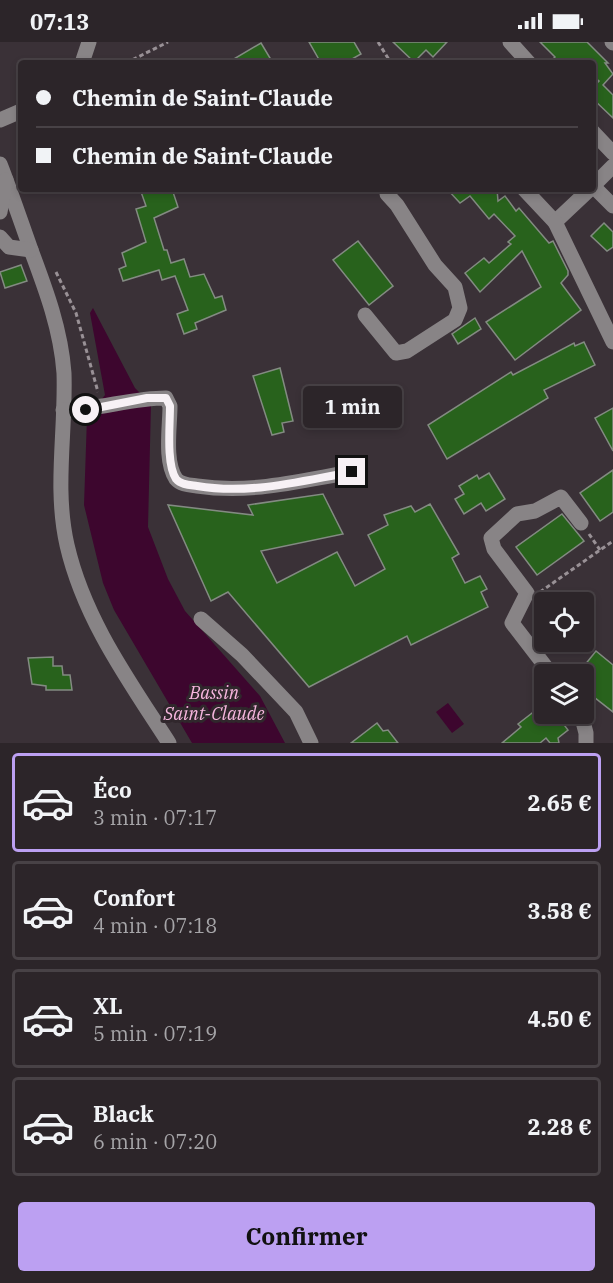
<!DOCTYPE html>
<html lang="fr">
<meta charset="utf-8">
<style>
:root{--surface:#2c2529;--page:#342d31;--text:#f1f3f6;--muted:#a6a5a8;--line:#484246;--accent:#bca0f2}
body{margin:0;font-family:"IBM Plex Serif",serif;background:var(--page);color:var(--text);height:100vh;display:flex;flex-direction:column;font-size:22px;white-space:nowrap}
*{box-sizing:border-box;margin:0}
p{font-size:20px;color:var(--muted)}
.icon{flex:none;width:33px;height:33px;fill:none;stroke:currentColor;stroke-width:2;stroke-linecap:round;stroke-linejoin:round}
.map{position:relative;height:701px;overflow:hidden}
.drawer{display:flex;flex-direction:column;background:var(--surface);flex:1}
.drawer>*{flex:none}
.banner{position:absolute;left:18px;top:18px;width:578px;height:132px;border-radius:6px;box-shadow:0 3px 9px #0003,0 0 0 2px var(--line);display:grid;align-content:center;height:132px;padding:0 18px;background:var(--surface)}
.tools{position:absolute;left:534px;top:550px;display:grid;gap:12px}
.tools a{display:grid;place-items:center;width:60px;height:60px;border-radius:6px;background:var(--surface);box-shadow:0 3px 9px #0003,0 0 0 2px var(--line);font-size:30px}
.end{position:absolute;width:27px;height:27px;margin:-14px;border:8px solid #f7f1f5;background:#111;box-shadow:0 0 0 3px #111}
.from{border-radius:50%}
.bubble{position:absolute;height:42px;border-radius:6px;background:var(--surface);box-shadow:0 3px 9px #0003,0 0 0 2px var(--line);font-size:20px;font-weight:700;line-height:42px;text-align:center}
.banner b{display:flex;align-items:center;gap:21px;height:57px;font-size:22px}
.banner b+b{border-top:2px solid var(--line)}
.banner i{width:15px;height:15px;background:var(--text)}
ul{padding:10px 0 0;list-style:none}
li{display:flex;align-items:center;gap:18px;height:99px;margin:0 12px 9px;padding:0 6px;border:3px solid var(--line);border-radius:6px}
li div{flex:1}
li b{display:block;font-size:22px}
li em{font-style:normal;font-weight:700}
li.active{border-color:var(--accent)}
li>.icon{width:54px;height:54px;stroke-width:1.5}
.cta{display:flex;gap:12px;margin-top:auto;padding:12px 18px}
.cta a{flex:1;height:69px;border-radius:6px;background:var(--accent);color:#111;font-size:24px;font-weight:700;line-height:69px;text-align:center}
.status{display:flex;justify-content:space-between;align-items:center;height:42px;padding:0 30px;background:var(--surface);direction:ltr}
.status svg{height:16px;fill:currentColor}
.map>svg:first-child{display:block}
.water{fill:#3d062e}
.building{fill:#28621c;stroke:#838b82;stroke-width:1.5}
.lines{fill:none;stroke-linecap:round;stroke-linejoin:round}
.path{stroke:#999196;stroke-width:3;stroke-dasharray:4.5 3;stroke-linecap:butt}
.minor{stroke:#888486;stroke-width:15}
.route{stroke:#f7f1f5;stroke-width:8}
.labels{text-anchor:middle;stroke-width:6;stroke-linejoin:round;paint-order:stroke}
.water-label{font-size:18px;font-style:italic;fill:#f6b6de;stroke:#30272c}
</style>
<div class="status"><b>07:13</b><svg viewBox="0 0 49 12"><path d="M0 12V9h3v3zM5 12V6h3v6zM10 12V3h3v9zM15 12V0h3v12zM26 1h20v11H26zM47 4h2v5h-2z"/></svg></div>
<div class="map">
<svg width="613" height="701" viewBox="0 0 613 701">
<rect width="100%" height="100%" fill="#3a3137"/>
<!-- water -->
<g class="water">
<path d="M93,266L135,346L151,362L148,485L168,537L185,569L260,654L285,701H192L114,568L103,541L84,463L87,375L105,353L90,271Z"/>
<path d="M448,661L464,682L452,691L436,670Z"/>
</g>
<!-- building -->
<g class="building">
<path d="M309,0H354L361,12L345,21H321Z"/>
<path d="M393,0H447L433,15L426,8L414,20Z"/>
<path d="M540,0H587L608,21H605L613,32L603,43L613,53V76L592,56V46L599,39L592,33V21H549L555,15Z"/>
<path d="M261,1L273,21H227Z"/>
<path d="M140,147H172L178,165L154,176L164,208H167L171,221L184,217L190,235L204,232L215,256L222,254L226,268L195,281L197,287L184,292L177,272L188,268L175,234L162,238L159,228L123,239L119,227L126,224L122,211L146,200L136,167L146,164Z"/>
<path d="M447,147H497L498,159L505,154L516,169L519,166L549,201L553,199L568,229V233L561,241L581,268L515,318L486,280L541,245L522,209L480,250L465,231L484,216L489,221L511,202L508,200L515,194L494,172L489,177L470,154L460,161Z"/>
<path d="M604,181L613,190V205L607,209L591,194Z"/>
<path d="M358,199L393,244L369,263L333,218Z"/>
<path d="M21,223L27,239L5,246L0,230Z"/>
<path d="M475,276L481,287L458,302L452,292Z"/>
<path d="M584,300L595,323L544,348L548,356L447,417L428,383L511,330L513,333L574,301L575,304Z"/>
<path d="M280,326L293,379L282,381L284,390L272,393L253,334Z"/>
<path d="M373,356L380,377L361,386L353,364Z"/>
<path d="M613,366V409L595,376Z"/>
<path d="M613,428V470L600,479L580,451Z"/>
<path d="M489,431L505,457L486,469L481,461L464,472L455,457L464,452L459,444L477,433L479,437Z"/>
<path d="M323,452L343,492L261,509L277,541L337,510L355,544L385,527L368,493L388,483L384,473L411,464L415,470L430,462L459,512L452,516L465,541L480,534L487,547L481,550L488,565L411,603L407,594L309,645L228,550L211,559L168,463L253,473L248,463Z"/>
<path d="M562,472L584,499L537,533L516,505Z"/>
<path d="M596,609L613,623V670L585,648L592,639L580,629Z"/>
<path d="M53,615V624H62L63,633H70L72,648H46V644L32,642L28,616Z"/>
<path d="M536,668L540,672H556L568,688L558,696L559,701H550L546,696L540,701H502L521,685L518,682Z"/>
<path d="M377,681L383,689L388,688L398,701H351Z"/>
</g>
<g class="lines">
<!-- path -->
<g class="path">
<path d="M378,0L391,21"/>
<path d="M126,21L168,0"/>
<path d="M56,230L76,271L98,350"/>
<path d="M589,492L600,508"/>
<path d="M540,550L613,499"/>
</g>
<!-- minor -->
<g class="minor">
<path d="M510,0L529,21"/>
<path d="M612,0L613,1"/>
<path d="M82,21L89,0"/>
<path d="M0,78L21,69"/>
<path d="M592,89L613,111"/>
<path d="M0,122C11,150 21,180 31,208C46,248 61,288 64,331C66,389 54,446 67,503C84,577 129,639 169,701"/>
<path d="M593,144L613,164"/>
<path d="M592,145L613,124"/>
<path d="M524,147L555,180L590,147"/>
<path d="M0,170L6,138"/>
<path d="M555,180L613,300"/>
<path d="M0,195L9,205L31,208"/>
<path d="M365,273L396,311L407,309L455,278L460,266L455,245L435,223L397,163L387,152"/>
<path d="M63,368C98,368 131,356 166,356L170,364C170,385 164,419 176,437C181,443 190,443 197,444C251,452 299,439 352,430"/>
<path d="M201,577L242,613L296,670L311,701"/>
<path d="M552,633L512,581L527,551L494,507L491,496L517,472L535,469L561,455L581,481"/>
<path d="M581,672L586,691V701"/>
</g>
</g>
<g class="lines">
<!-- route -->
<path class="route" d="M86,368L147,356H166L170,364C170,383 166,422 176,437C181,443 190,443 197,444C250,453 300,439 352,430"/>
</g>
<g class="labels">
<!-- water labels -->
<g class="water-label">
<text x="214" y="657">Bassin<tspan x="214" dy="21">Saint-Claude</tspan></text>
</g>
</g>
</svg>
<div class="tools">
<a><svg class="icon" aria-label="locate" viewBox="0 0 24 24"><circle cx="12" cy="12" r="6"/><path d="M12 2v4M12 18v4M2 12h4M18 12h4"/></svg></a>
<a><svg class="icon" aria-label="layers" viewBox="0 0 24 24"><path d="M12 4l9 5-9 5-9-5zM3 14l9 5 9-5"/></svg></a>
</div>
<i class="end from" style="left:86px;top:368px"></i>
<i class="end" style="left:352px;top:430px"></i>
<div class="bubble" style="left:303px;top:344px;width:99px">1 min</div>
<div class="banner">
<b><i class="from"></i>Chemin de Saint-Claude</b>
<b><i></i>Chemin de Saint-Claude</b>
</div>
</div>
<section class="drawer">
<ul>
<li class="active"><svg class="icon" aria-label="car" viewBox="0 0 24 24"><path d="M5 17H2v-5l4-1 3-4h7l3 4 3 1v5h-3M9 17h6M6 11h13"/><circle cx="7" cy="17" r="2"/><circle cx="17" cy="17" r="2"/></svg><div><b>Éco</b><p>3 min · 07:17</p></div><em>2.65 €</em></li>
<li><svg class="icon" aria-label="car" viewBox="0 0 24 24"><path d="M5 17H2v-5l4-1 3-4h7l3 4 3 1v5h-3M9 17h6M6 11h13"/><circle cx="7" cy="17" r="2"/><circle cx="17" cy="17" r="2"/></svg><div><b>Confort</b><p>4 min · 07:18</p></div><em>3.58 €</em></li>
<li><svg class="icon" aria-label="car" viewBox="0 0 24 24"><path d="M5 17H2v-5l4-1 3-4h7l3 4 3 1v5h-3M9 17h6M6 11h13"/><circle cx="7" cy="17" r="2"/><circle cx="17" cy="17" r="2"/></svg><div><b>XL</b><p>5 min · 07:19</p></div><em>4.50 €</em></li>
<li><svg class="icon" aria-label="car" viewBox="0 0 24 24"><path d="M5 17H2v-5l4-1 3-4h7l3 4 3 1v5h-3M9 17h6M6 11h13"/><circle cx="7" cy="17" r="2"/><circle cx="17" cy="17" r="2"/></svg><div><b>Black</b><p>6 min · 07:20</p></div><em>2.28 €</em></li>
</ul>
<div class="cta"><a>Confirmer</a></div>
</section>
